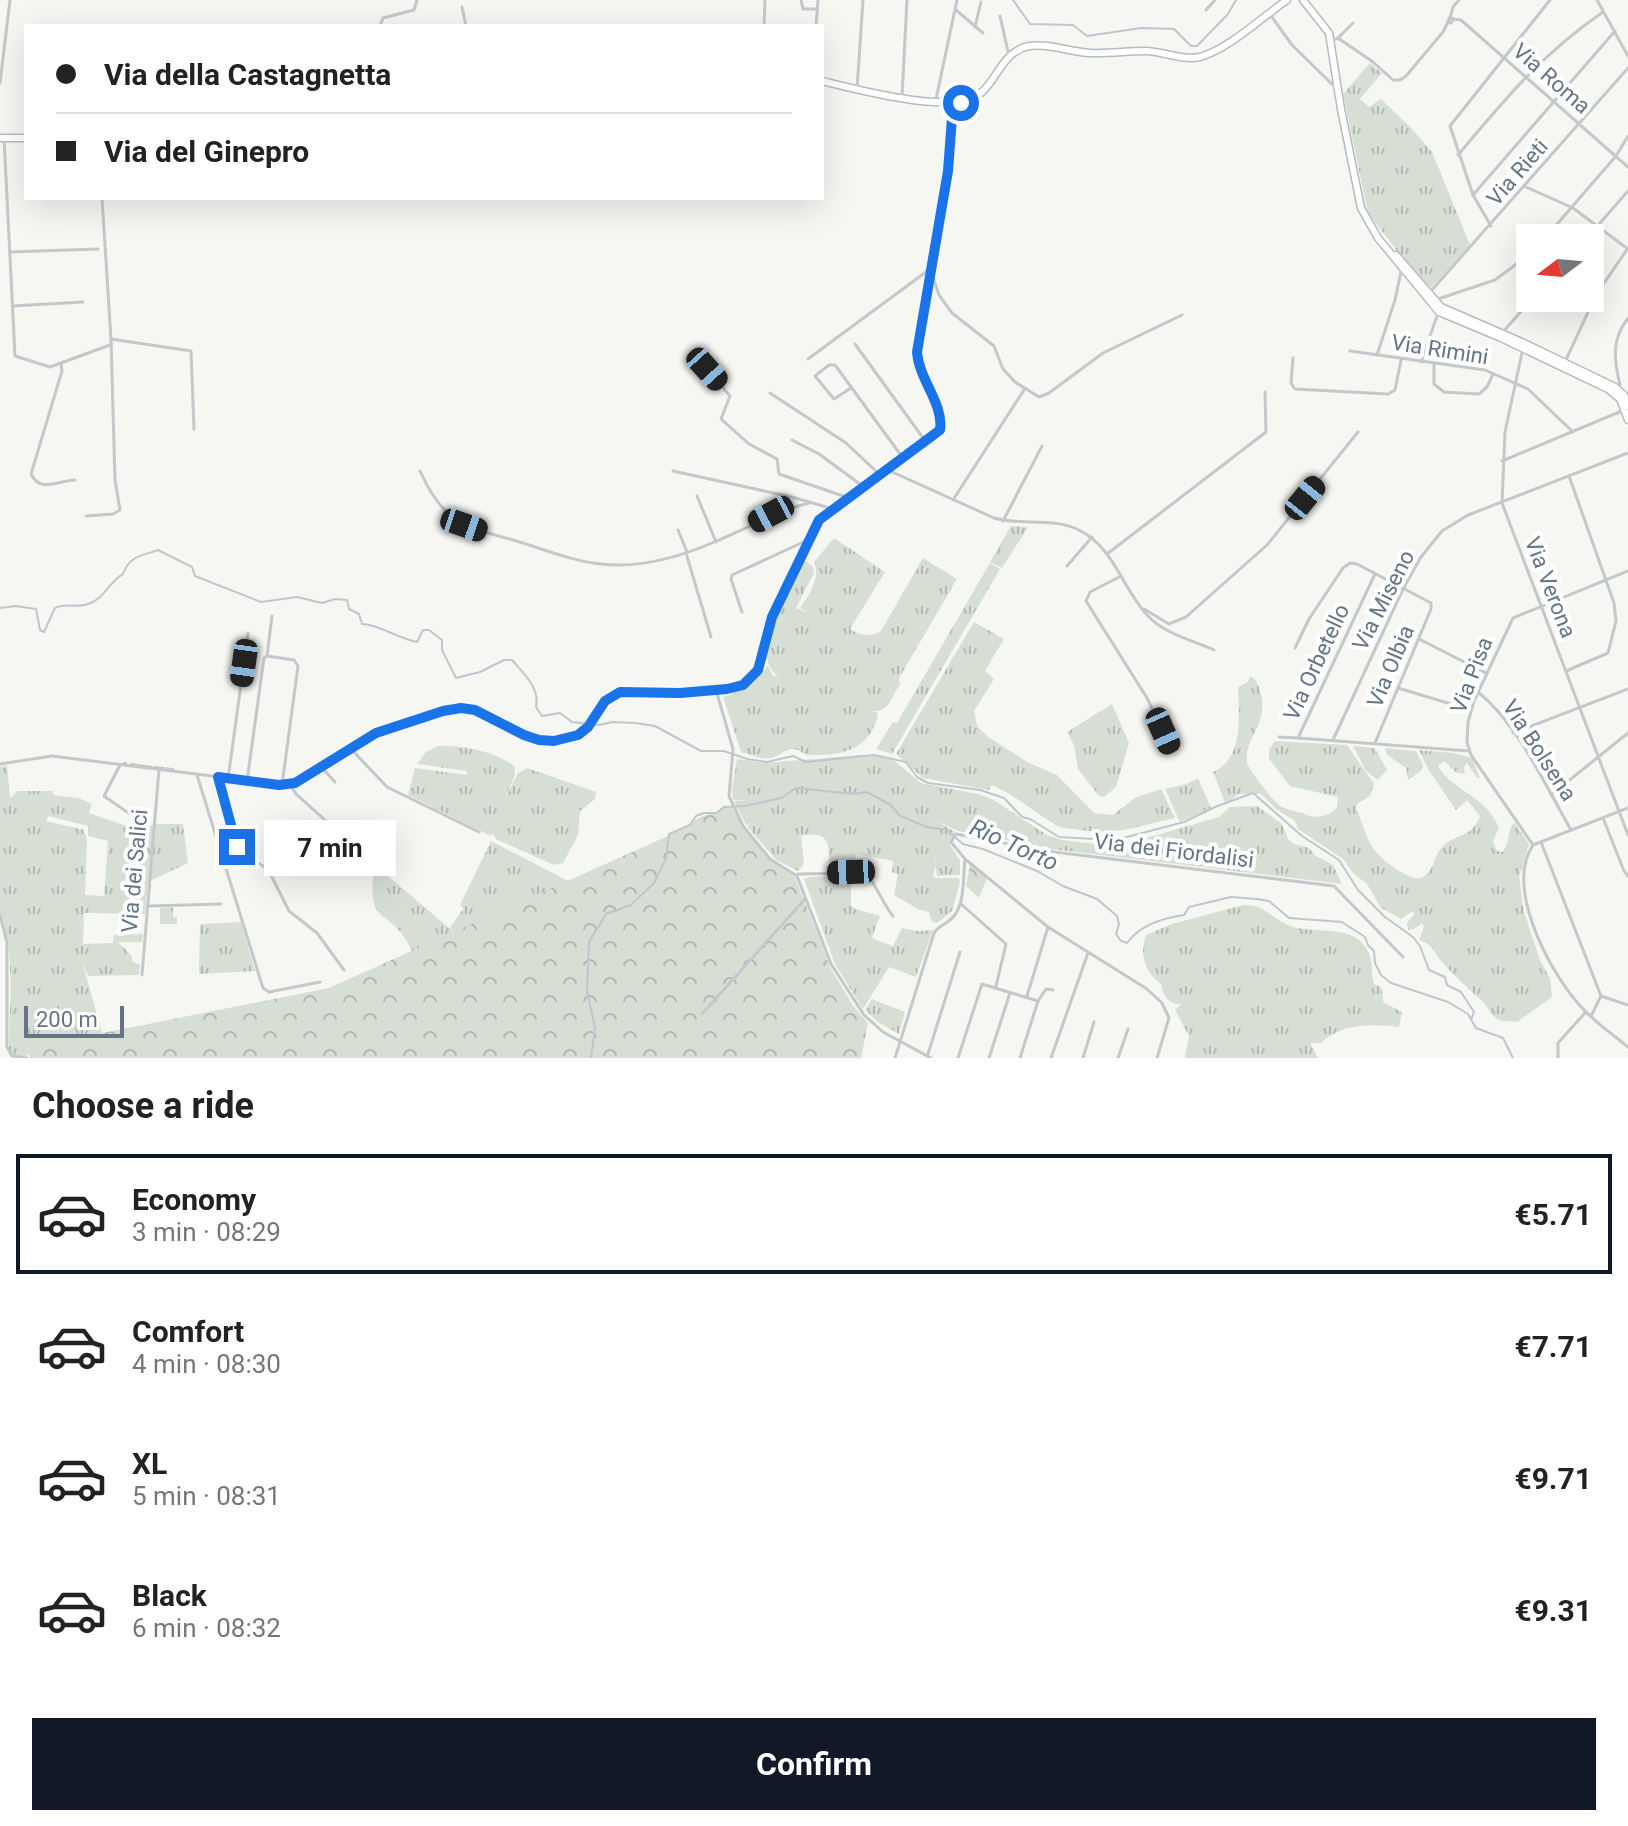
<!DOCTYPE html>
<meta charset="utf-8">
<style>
:root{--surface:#fff;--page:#f2f2f2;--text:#222;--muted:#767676;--line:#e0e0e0;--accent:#111827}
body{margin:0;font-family:Roboto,sans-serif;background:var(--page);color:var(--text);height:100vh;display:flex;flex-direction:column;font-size:30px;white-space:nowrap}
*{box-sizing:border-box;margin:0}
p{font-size:26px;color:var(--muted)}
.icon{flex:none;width:44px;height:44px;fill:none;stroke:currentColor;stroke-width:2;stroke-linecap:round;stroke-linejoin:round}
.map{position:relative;height:1058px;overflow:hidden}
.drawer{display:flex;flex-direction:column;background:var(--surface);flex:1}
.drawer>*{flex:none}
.guide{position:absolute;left:24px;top:24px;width:800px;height:176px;border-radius:0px;box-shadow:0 8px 32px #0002;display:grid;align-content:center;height:176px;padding:0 32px;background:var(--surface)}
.needle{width:52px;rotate:254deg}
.fabs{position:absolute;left:1516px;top:224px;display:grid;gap:16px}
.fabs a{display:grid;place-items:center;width:88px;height:88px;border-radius:0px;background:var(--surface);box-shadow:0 8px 32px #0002;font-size:40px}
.scale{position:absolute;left:24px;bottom:20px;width:100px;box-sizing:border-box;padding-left:8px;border:4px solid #657585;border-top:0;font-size:22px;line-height:28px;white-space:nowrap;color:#657585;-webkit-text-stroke:6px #fff;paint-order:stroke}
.end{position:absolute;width:36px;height:36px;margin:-18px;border:10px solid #1a73e8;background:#fff;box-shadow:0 0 0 4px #fff}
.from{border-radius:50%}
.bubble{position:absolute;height:56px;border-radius:0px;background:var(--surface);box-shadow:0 8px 32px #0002;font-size:26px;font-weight:700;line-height:56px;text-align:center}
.car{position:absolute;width:24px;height:48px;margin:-24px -12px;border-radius:10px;box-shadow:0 0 6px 2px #0007;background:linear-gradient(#222 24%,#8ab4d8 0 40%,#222 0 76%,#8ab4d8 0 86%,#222 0)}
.guide b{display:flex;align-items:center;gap:28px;height:76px;font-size:30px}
.guide b+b{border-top:2px solid var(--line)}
.guide i{width:20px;height:20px;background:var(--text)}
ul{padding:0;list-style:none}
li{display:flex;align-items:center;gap:24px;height:120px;margin:0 16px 12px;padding:0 16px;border:4px solid transparent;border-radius:0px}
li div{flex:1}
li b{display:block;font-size:30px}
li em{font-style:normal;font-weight:700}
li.on{border-color:var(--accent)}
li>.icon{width:72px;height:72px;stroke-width:1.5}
h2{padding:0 32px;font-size:36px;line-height:96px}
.action{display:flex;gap:16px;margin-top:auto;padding:16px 32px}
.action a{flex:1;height:92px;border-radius:0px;background:var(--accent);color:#fff;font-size:32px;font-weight:700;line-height:92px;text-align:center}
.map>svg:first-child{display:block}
.grass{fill:url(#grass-tufts);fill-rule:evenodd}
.park{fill:url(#park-crowns)}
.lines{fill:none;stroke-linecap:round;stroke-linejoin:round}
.stream{stroke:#bdc7cd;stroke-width:2}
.secondary-casing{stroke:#b6bbc0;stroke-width:9}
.street{stroke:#c4c8cb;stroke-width:3}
.secondary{stroke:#fff;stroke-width:6}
.route{stroke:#1a73e8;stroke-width:10}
.labels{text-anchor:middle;stroke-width:8;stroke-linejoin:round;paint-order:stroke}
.street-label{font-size:22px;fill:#657585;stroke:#fff}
.water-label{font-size:24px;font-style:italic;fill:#607781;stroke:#fff}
</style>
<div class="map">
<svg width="1628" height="1058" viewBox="0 0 1628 1058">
<defs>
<pattern id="grass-tufts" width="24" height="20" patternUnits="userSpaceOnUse" patternTransform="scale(2)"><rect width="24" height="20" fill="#d7ded4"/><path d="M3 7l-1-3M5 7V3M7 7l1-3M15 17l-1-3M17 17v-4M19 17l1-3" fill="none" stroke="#b2b9b2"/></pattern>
<pattern id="park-crowns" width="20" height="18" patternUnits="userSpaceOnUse" patternTransform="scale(2)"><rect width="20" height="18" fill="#d7ded4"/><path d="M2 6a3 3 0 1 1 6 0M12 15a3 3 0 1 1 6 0" fill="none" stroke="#b2b9b2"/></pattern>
</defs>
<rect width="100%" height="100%" fill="#f6f7f3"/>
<!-- grass -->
<g class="grass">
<path d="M1370,63L1382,73L1360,99L1369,107L1381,99L1413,130L1432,152L1470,245L1432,287L1423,285L1368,213L1343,94Z"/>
<path d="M1011,526L1028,527L1002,568L990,562Z"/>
<path d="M834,538L885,572L850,629C860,636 871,637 881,631L923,558L957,579L899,678L900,685C890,697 892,711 872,711L878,713C872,749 842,756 811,755C804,755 800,750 794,749C785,749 783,753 777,756C766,762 752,755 741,752L723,697C743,691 754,682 768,666L773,676H777C747,649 789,588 803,559L813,567L814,573L796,608L809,613L800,608C809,595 821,578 814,562Z"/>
<path d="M990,563L1000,569L892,754L876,749L893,722L897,723Z"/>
<path d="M974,622L1004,639L985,671L994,679L974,711L977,726L988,737L1029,763L1057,775L1094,813L1113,815L1135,798L1161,789L1175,818C1138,826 1121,835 1081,830C1073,829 1063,829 1056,825C1034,813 1016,795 992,785L989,790L923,778L896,754Z"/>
<path d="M1250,676C1257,680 1258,684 1260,691C1270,724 1244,737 1247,762C1247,768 1274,802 1280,806C1287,810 1297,811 1304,814C1315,819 1329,817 1337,807L1338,797L1290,786L1269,759V749L1275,741L1347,745L1374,784L1370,796L1357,804L1356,808C1361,820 1366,837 1373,848C1379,858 1412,884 1423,877C1435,869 1434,855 1443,846C1456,834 1473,837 1480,816L1467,800L1456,810L1428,769L1419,750L1453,753L1472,758L1480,778H1477L1467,763L1464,767L1465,774L1457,773L1444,761L1438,766C1453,792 1483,793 1499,827L1493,842L1497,851L1503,852C1510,843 1507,831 1514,822L1529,844L1519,877L1524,912L1540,960L1550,979L1552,997L1517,1022C1511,1021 1503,1022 1498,1019C1489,1015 1488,1006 1482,1001C1468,988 1454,976 1441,961C1434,952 1432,944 1419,940L1424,927L1422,923L1414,929L1408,930L1407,923L1414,914L1413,911L1401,919L1381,908L1367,884L1353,873L1343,859L1298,829L1295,821L1276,809L1261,794H1238L1226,805L1213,772C1244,759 1239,715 1238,687L1248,682Z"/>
<path d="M1112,704L1129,743L1116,787L1104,797L1099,796L1078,769L1074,745L1067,732Z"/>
<path d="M438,746C461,745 496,751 514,766L515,775L503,802L518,773L527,768L596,792L595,799L580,811L578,835L563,863L554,865L496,839L492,833L491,836L408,795L415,768L467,775V771L417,764L426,752Z"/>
<path d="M1353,746L1375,748L1387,770L1378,780L1366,771Z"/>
<path d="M1385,748L1416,751L1423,765L1422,770L1408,780L1406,768L1387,755Z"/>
<path d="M862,755H878L896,762L921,783L978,794L992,799L1047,835L1062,840L1096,844L1129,843L1219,817L1230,807L1257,806L1282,824L1288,839L1294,844L1309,848L1316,856L1333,865L1342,884L1051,849L958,831L937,821L955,832L949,843L960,860V875L937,876L934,856L936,865L933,875L936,878H958L960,882L952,911L937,923L932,922L929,912L918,909L894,895L898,874L892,872L893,861L856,854V851L854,868L830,870C828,846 832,829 801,836L804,864L798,871L776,860L747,826L751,823L746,825L734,801L746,800H733L732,789L737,759L765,763Z"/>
<path d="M7,765L10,798L18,791H53V795L79,798L92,804L89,813L135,829L157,824H183L188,863L148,882L145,914L84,913L83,944L113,943L114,935L143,934L142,942H118L132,956V961L140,965L139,975L88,976L82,961L102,1033L113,1058H30L29,1053L27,1056L14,1057L9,1049C9,1006 16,952 0,913V767ZM48,816L88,826V836L108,841L104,896L85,895L87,840L84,830L46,821Z"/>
<path d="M1198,778L1211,808L1180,822L1165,789L1187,784Z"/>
<path d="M491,841L574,884L521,990L508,978L433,991L428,987C421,971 415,954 406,940C387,909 369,925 373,877L381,870L482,956L450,928L463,909L460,905Z"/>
<path d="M851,875V905L855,909L880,916L872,937L874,939L893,946L902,928L917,931L933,930L916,977L889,967L863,1009L835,964L805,882L804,879L810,877Z"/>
<path d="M1243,905C1266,905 1269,917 1288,925C1312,936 1355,921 1369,953C1373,963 1371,974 1374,984L1382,988L1383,1002L1402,1012L1399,1027C1372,1024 1342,1023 1321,1043H1310L1318,1058H1185L1189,1036L1175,1010L1181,1004C1169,1005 1163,996 1161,984C1145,972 1139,955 1146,935L1172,924Z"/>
<path d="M173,907V917H177V924H160V908Z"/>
<path d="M241,922L255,971L199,974L200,924Z"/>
<path d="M872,999L905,1012L899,1034L878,1022L865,1010Z"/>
</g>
<!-- park -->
<g class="park">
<path d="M725,807H732L741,824L767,858L795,877L831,969L854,1007L868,1023L861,1058H32V1047L329,988L690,826C700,812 712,817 725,807Z"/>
<path d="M970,864L987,878L979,898L966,886Z"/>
</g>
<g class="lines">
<!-- stream -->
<g class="stream">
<path d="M1013,0L1030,24L1073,25L1087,36L1141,28L1174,29L1191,46H1197L1228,14L1236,0"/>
<path d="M0,608L16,606L36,609L40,630L44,632L55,608C66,603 77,608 88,604C103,600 110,581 123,574C130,555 142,556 158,550L192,567L195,576L261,602L297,597L322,603L335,599L347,600L349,609L359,614L362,624C378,624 399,639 417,642L423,630H429L442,640V650L456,678L480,672L504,660H512C524,674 540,688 536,707L542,716L560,713L572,722L599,725L612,722L635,723L655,726L701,751H724L747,759L767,762L793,756L806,762L874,755L906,762L917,777L928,783L980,790L1004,798L1022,817L1030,819L1059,837L1110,840L1127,837L1184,822L1215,807L1253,793L1302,836L1339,860L1358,890L1385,917L1413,937L1420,946L1429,970L1445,977L1447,985L1461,992L1474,1012L1471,1020"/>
<path d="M124,763H126"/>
<path d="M131,764L152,767"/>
<path d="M155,767L164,768"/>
<path d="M167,768L170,769"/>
<path d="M172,769H173"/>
<path d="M591,1058L595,1028L587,991L589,942L606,914L631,905L654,883L666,858L669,834L690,825L696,816L704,813H716L724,807L745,806L781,798L796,788L854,794L867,792L891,805L900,816L927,827L947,830L963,844L983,849L1037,871L1063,886L1097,899L1117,916L1119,924L1116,934L1121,941L1127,943C1139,926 1163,918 1184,915L1189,907L1231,897L1257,899L1269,901L1289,918L1342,922L1365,937L1368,945L1374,951L1375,963L1381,975L1391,983L1448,1002L1468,1014L1476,1028L1503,1038L1513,1058"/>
</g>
<defs>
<g id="secondary">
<path d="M1303,0L1329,33L1341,109L1361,208L1378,238L1439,312L1499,337L1608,389L1620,399L1628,420"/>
<path d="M822,81C855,89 957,117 982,92C998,77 1004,51 1029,46C1049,43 1070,52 1090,53C1108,54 1127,51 1145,51C1163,51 1182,61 1200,57C1229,49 1262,17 1287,0"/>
<path d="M0,138H26"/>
<path d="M1396,255L1441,307L1524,343L1615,387L1624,395L1628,406"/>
</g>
</defs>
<!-- secondary casing -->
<use href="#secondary" class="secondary-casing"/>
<!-- street -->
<g class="street">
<path d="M801,0L803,9H817"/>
<path d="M1597,0L1628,56"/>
<path d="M462,7L466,26"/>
<path d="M956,10L983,33"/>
<path d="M1206,10L1215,0"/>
<path d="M1269,13L1292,45L1335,87"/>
<path d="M1000,16L1009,56"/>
<path d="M1449,18L1453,19L1451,23L1448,22Z"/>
<path d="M1450,18L1453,7L1459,0"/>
<path d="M1453,19L1461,20L1628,167"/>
<path d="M380,26L383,18L414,10L417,0"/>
<path d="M764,26L765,0"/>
<path d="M816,26L818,0"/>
<path d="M975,27L981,2"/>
<path d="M1338,38L1353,23"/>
<path d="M1334,40L1338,38L1373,62L1393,80H1400L1406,76L1443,32L1448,22"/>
<path d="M0,83L10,0"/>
<path d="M857,89L863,0"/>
<path d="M902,97L907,0"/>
<path d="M936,99L957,0"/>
<path d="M4,138L15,356L50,367L110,345"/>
<path d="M1458,155C1505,99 1542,54 1603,12"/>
<path d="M1526,187L1573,208L1628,249"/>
<path d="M1473,195L1615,31"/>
<path d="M1491,226L1473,195L1450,126L1550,0"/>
<path d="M1545,238L1616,156L1628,136"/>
<path d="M1587,238L1628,191"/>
<path d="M10,252L98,249"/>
<path d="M1431,291L1628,68"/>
<path d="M1438,299L1495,280L1530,254"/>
<path d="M12,306L83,302"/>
<path d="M1501,334L1533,298"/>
<path d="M111,339L191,351L194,429"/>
<path d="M855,344L926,442"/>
<path d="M1523,348L1505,432L1502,503L1628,835"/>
<path d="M1350,351L1485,370L1528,389L1573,432"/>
<path d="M1377,355L1395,300L1402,267"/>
<path d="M1293,358L1291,383L1295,389L1388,394L1395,390L1401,360"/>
<path d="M808,359L930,269L939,295L952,313L994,346L1003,369L1015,382L1039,397L1049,393L1103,353L1182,315"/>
<path d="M1421,362L1438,313"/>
<path d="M61,364L62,371L31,474C41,494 58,480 75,480"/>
<path d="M1434,364V384L1444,392L1479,394L1487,387L1493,374"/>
<path d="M1564,364L1596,295L1628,248"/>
<path d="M707,369L730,396L721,419L749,444L777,459L779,474L849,498"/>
<path d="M1620,385C1614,360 1611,340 1628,318"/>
<path d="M851,388L834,399L815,376L829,365H835L903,458"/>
<path d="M770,393L846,443L880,475"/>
<path d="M792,440L819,454L864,487"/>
<path d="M1502,461L1624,410"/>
<path d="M420,471C443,522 462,526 513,540C541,548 571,561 601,564C641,569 683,556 719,540C753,526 773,512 809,503"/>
<path d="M673,471L792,497L833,509"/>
<path d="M890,471L994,518C1022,526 1053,517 1079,530C1114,547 1123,590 1148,616C1163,633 1194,641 1214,650"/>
<path d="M697,496L716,542"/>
<path d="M953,500L1024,390"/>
<path d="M86,516L113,514L120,510L115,480L111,339L102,198"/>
<path d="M1003,521L1042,446"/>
<path d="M678,530L687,552"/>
<path d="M686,553L711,637"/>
<path d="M1107,554L1266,432L1265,392"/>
<path d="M1067,566L1092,537"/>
<path d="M1628,571L1513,618L1474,701L1468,722L1467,742L1471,755L1533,845L1628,808"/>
<path d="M1375,574L1298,738L1469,751"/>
<path d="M1121,576L1090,592L1086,601L1147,698L1171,748"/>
<path d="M1144,609L1169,624L1186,617L1267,545L1358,432"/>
<path d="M742,612L731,579L732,575L810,539"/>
<path d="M1419,639L1486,673"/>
<path d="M1295,648L1309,619L1343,568L1350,563L1357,564L1431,603V609L1375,743"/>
<path d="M267,656L272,616"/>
<path d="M1566,671L1608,653L1616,621L1614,603L1569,476"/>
<path d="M1398,688L1471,710"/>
<path d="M716,690L733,749L729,796L743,826L770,859L797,876L831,964L864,1015L883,1032L931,1058"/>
<path d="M1478,692C1518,724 1545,785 1571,830"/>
<path d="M1513,733L1628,689"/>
<path d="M1279,737L1298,738"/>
<path d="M1333,740L1403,589L1421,557L1442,531L1468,515L1628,453"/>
<path d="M351,749L387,787L479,832"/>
<path d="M0,764L52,756L285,785L303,780L385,729L447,711L475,710L527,736L554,741L580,734L603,703L618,693H680L727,689L743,685L758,670L773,614L818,522L936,435C949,417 930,396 923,379C919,370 918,361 917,352L948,171L953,104"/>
<path d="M120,765L104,796L130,814"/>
<path d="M322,768L335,782"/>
<path d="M197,775L263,988L269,992L320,982"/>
<path d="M218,777L239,851L268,869L289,911L317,933L344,970"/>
<path d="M228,779L248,633"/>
<path d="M247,781L264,658L267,656L294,660L298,666L282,785"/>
<path d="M290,784L296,794L364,855"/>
<path d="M1551,795L1628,733"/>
<path d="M1603,818L1624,871L1628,876"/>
<path d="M1541,842L1601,996L1591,1016"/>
<path d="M1533,845C1505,887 1548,968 1576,1001C1590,1019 1611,1033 1628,1047"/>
<path d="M798,874L865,873C876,883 882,903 893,916"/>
<path d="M961,904L1006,944L996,986"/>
<path d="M149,906L221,904"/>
<path d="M0,915L7,943V1047L12,1056L27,1058"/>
<path d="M142,975L159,769"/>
<path d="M1027,996L1048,927"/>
<path d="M1601,996L1628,1005"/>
<path d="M702,1014L805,899"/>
<path d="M928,1054L960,952"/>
<path d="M895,1058L934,933C939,925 948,924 954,916C965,903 963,876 965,859"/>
<path d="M958,1058L982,984L1038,1001"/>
<path d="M989,1058L1010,993"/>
<path d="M1020,1058L1038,1001L1046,989L1053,990"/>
<path d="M1051,1058L1088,953"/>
<path d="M1083,1058L1094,1022"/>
<path d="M1118,1058L1128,1029"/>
<path d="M1157,1058L1169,1018L1162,1003L1147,989L1048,927L965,859L951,842L956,834L1046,851L1334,886L1403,957"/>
<path d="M1558,1058V1043L1585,1013"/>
</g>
<!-- secondary -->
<use href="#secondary" class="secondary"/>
</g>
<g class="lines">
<!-- route -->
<path class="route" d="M237,847L218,777L279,785L295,783L376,733L443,711L461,708L475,710L524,735L539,740L554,741L578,735L588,727L605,701L620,692L680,693L727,689L743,685L758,670L772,617L819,520L940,430C944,404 919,380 917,352L948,171L953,104L961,103"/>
</g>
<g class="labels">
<!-- street labels -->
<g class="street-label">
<text transform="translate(1552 78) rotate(41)" y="8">Via Roma</text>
<text transform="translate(1517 172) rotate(-49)" y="8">Via Rieti</text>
<text transform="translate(1440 349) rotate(9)" y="8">Via Rimini</text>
<text transform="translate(1551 587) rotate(69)" y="8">Via Verona</text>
<text transform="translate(1383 600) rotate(-63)" y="8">Via Miseno</text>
<text transform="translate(1316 662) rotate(-65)" y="8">Via Orbetello</text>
<text transform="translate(1390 666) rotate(-67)" y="8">Via Olbia</text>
<text transform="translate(1471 675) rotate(-69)" y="8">Via Pisa</text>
<text transform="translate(1540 750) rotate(57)" y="8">Via Bolsena</text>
<text transform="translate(1174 850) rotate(7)" y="8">Via dei Fiordalisi</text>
<text transform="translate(134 871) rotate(-85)" y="8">Via dei Salici</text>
</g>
<!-- water labels -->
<g class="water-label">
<text transform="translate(1014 845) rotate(24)" y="8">Rio Torto</text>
</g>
</g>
</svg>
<div class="fabs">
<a><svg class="needle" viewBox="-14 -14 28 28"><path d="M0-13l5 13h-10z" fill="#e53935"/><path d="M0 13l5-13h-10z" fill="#767676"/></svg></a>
</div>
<div class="scale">200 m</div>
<i class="end from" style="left:961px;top:103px"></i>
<i class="end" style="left:237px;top:847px"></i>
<div class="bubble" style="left:264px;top:820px;width:132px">7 min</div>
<i class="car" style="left:707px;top:369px;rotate:138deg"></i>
<i class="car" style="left:1305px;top:498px;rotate:39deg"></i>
<i class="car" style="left:771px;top:514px;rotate:242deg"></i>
<i class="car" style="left:464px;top:525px;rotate:109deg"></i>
<i class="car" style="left:244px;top:663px;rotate:188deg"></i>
<i class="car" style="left:1163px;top:731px;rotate:156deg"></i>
<i class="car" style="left:851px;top:872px;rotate:268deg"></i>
<div class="guide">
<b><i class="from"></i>Via della Castagnetta</b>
<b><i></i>Via del Ginepro</b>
</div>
</div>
<section class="drawer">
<h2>Choose a ride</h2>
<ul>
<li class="on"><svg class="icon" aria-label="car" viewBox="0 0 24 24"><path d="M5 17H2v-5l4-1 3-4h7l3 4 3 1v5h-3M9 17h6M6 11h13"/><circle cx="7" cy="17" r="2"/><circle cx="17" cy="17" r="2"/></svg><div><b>Economy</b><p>3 min · 08:29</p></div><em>€5.71</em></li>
<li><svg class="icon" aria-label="car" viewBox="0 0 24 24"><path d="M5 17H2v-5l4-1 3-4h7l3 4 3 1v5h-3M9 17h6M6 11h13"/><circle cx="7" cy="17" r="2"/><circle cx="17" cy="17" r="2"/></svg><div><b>Comfort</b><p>4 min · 08:30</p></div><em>€7.71</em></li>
<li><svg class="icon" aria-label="car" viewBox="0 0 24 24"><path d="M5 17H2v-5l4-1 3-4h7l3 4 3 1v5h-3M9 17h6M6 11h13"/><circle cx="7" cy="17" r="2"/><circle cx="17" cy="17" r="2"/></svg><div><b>XL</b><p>5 min · 08:31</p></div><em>€9.71</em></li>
<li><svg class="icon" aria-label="car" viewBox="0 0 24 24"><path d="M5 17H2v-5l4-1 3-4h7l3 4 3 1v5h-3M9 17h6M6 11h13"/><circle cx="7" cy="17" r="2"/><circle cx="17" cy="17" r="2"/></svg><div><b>Black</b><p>6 min · 08:32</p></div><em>€9.31</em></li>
</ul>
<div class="action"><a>Confirm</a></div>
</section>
